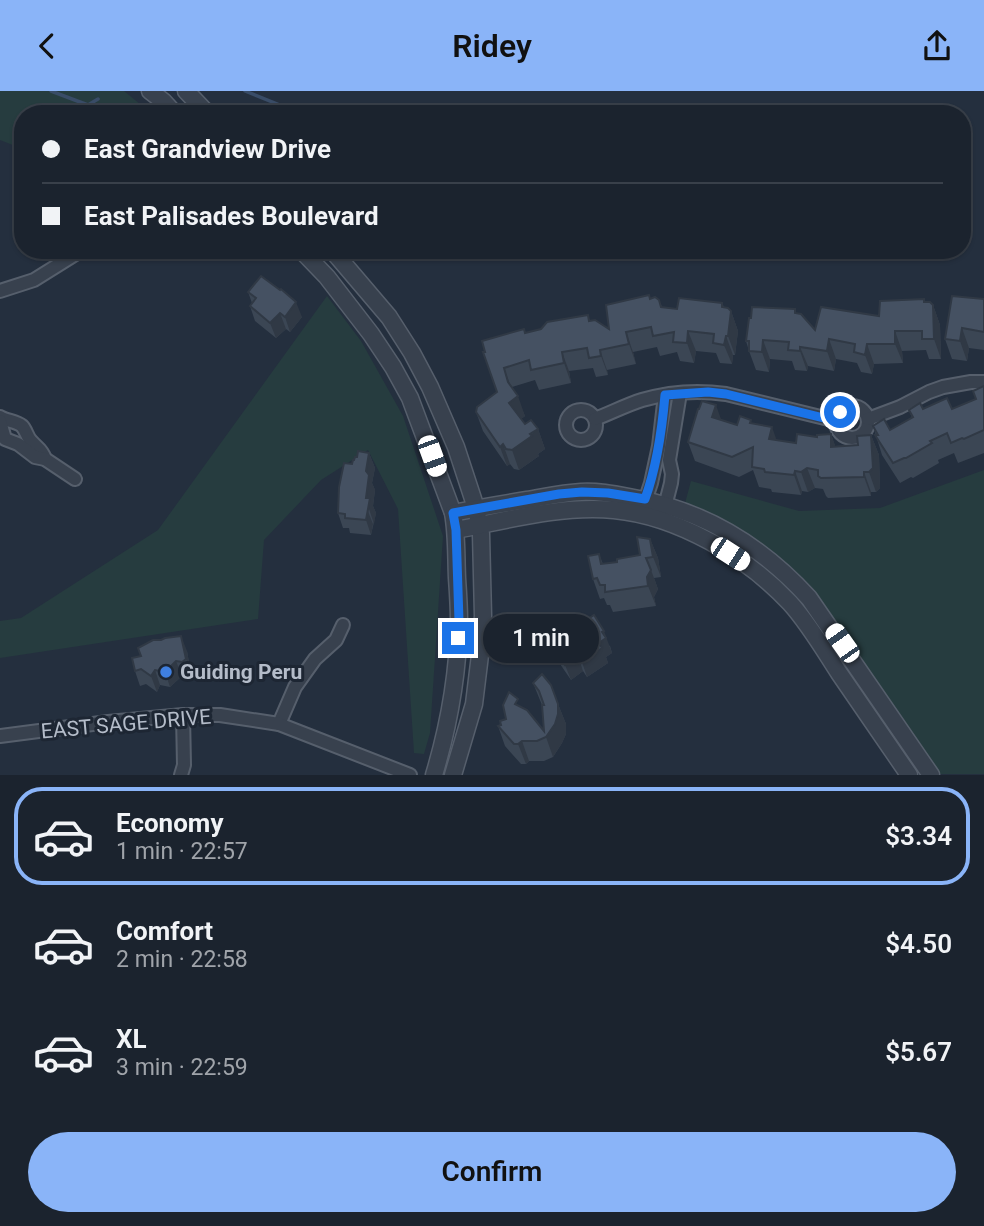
<!DOCTYPE html>
<meta charset="utf-8">
<style>
:root{--surface:#1b232e;--page:#242b36;--text:#f1f3f6;--muted:#a0a4aa;--line:#39404a;--accent:#8ab4f8}
body{margin:0;font-family:Roboto,sans-serif;background:var(--page);color:var(--text);height:100vh;display:flex;flex-direction:column;font-size:26px;white-space:nowrap}
*{box-sizing:border-box;margin:0}
p{font-size:23px;color:var(--muted)}
.icon{flex:none;width:38px;height:38px;fill:none;stroke:currentColor;stroke-width:2;stroke-linecap:round;stroke-linejoin:round}
.map{position:relative;height:684px;overflow:hidden}
.panel{display:flex;flex-direction:column;background:var(--surface);flex:1}
.panel>*{flex:none}
.banner{position:absolute;left:14px;top:14px;width:957px;height:154px;border-radius:28px;box-shadow:0 2px 5px #0004,0 0 0 2px var(--line);display:grid;align-content:center;height:154px;padding:0 28px;background:var(--surface)}
.end{position:absolute;width:32px;height:32px;margin:-16px;border:9px solid #1a73e8;background:#fff;box-shadow:0 0 0 4px #fff}
.from{border-radius:50%}
.bubble{position:absolute;height:49px;border-radius:24px;background:var(--surface);box-shadow:0 2px 5px #0004,0 0 0 2px var(--line);font-size:23px;font-weight:600;line-height:49px;text-align:center}
.car{position:absolute;width:21px;height:42px;margin:-21px -10px;border-radius:9px;box-shadow:0 0 5px 2px #0007;background:linear-gradient(#fff 24%,#345 0 40%,#fff 0 76%,#345 0 86%,#fff 0)}
.banner b{display:flex;align-items:center;gap:24px;height:66px;font-size:26px}
.banner b+b{border-top:2px solid var(--line)}
.banner i{width:18px;height:18px;background:var(--text)}
ul{padding:12px 0 0;list-style:none}
li{display:flex;align-items:center;gap:21px;height:98px;margin:0 14px 10px;padding:0 14px;border:4px solid transparent;border-radius:28px}
li div{flex:1}
li b{display:block;font-size:26px}
li em{font-style:normal;font-weight:600}
li.active{border-color:var(--accent)}
li>.icon{width:63px;height:63px;stroke-width:1.5}
.primary-button{display:flex;gap:14px;margin-top:auto;padding:14px 28px}
.primary-button a{flex:1;height:80px;border-radius:42px;background:var(--accent);color:#111;font-size:28px;font-weight:600;line-height:80px;text-align:center}
header{display:flex;justify-content:space-between;align-items:center;height:91px;padding:0 28px;background:var(--accent);color:#111;font-size:32px;font-weight:600}
.map>svg:first-child{display:block}
.grass{fill:#263c3f}
.lines{fill:none;stroke-linecap:round;stroke-linejoin:round}
.stream{stroke:#394c67;stroke-width:3.5}
.minor-casing{stroke:#565f6c;stroke-width:16}
.tertiary-casing{stroke:#565f6c;stroke-width:19}
.minor{stroke:#38414e;stroke-width:12}
.tertiary{stroke:#38414e;stroke-width:16}
.wall{fill:#3b4654}
.shaded-wall{fill:#303945}
.building{fill:#455162;stroke:#303945;stroke-width:2}
.route{stroke:#1a73e8;stroke-width:9}
.shop-dot{fill:#3f7fe0;stroke:#1d2633;stroke-width:2.5}
.labels{text-anchor:middle;stroke-width:6;stroke-linejoin:round;paint-order:stroke}
.poi-label{font-size:21px;font-weight:bold;fill:#b4bcc9;stroke:#1d2633;text-anchor:start}
.street-label{font-size:21px;fill:#b4bcc9;stroke:#1d2633}
</style>
<header><svg class="icon" aria-label="back" viewBox="0 0 24 24"><path d="M15 5l-7 7 7 7"/></svg>Ridey<svg class="icon" aria-label="share" viewBox="0 0 24 24"><path d="M12 15V3M7 8l5-5 5 5M5 13v7h14v-7"/></svg></header>
<div class="map">
<svg width="984" height="684" viewBox="0 0 984 684">
<rect width="100%" height="100%" fill="#242f3e"/>
<!-- grass -->
<g class="grass">
<path d="M0,0H124L152,23H23V58L0,49Z"/>
<path d="M327,205L361,250L403,325L443,445L430,642L424,663L414,662L398,418L368,359L321,389L264,449L258,528L0,567V530L21,527L158,439Z"/>
<path d="M984,379V683H939L812,503L684,416L691,390L799,420L880,417Z"/>
</g>
<g class="lines">
<!-- stream -->
<g class="stream">
<path d="M51,0L88,14L98,8"/>
<path d="M245,0L302,23"/>
</g>
<defs>
<g id="minor">
<path d="M0,200L34,189L82,159"/>
<circle cx="852" cy="331" r="16"/>
<circle cx="581" cy="334" r="15"/>
<path d="M0,326C6,330 16,330 22,335C26,339 27,346 31,350C37,357 42,358 45,368"/>
<path d="M595,328C611,322 626,314 642,309C669,301 698,299 726,303L837,330"/>
<path d="M868,328L900,316L929,301L943,296L971,291H984"/>
<path d="M0,330L5,348L18,353L35,366L45,368L75,388"/>
<path d="M643,416L651,392L659,355L665,304"/>
<path d="M663,423L671,392L672,383L669,369L680,302"/>
<path d="M279,633L295,596L315,568L336,549L343,534"/>
<path d="M0,645L108,631L183,624H220L279,633L410,684"/>
<path d="M181,684L184,674L183,624"/>
</g>
<g id="tertiary">
<path d="M150,0L163,10L175,23"/>
<path d="M186,0L208,23"/>
<path d="M301,159L327,186L371,243L393,276L410,307L453,422C457,444 456,465 457,487C458,501 459,515 459,530C458,582 449,634 434,684"/>
<path d="M332,159L389,226L412,262L430,296L456,356L476,417L481,443L483,525L480,564L474,613L453,684"/>
<path d="M453,422C478,417 502,413 527,409C545,406 563,402 581,401C597,400 613,403 629,406C701,418 760,453 809,507L931,684"/>
<path d="M456,439C508,429 561,414 614,419C678,425 747,466 790,512C809,533 824,559 839,582C862,616 886,650 909,684"/>
</g>
</defs>
<!-- minor casing -->
<use href="#minor" class="minor-casing"/>
<!-- tertiary casing -->
<use href="#tertiary" class="tertiary-casing"/>
<!-- minor -->
<use href="#minor" class="minor"/>
<!-- tertiary -->
<use href="#tertiary" class="tertiary"/>
</g>
<!-- wall -->
<g class="wall">
<path d="M248,201L302,226L290,241L286,238L276,247L255,230L250,215L252,212Z"/>
<path d="M650,207L659,209L662,216L677,218L722,212L724,216L731,220L738,240L735,264H733L732,273L720,272L716,262L696,260L694,272L680,270L677,261L660,265L657,256L633,261L636,273L607,279L608,284L596,286L593,277L569,280L571,292L539,299L535,289L512,296L525,325L521,328L525,333L538,338L545,358L538,363L539,365L519,379L514,378L510,373L507,375L483,340L476,321L497,301L483,261L526,242L588,224L590,230L609,238Z"/>
<path d="M984,208V259L969,257L967,270L952,268L945,248Z"/>
<path d="M925,211L933,214L940,234L941,268H929L926,259L902,260L903,272L874,273L872,283L861,281L857,272L836,268L834,280L808,275L807,280L795,279L792,270L770,268L769,281L756,279L749,260L746,250L797,222L815,239L879,225Z"/>
<path d="M984,296V362L958,372L954,362L938,369L939,372L913,387L911,386L900,392L882,364L873,335L890,339L912,327L909,319L952,318L976,308L973,300Z"/>
<path d="M721,329L737,334L753,333L777,349L796,352L831,343L835,355L858,354L871,344L879,364L880,397L876,401H871V405L828,407L826,405L823,398L815,397L808,401L802,400L801,404L772,401L771,398L759,396L753,379L739,386L695,370L688,351Z"/>
<path d="M369,362L375,377L372,392L375,399L373,415L376,422L371,444L350,442L349,437H343L338,422L352,373L357,366Z"/>
<path d="M650,448L658,467L661,486L654,487L658,498L654,506L656,515L613,521L610,514H607L604,507L600,508L593,488L599,463L603,473L617,471L640,464Z"/>
<path d="M568,534L610,555L612,562L606,566L608,572L587,586L583,580L571,589L558,570L552,555L560,549L557,542Z"/>
<path d="M187,560L191,583L187,586L182,585L170,596L160,594L157,601L146,593L140,595L135,580L141,565Z"/>
<path d="M533,592L558,613L566,633V643L562,652L553,666L544,670H529L526,673H521L505,655L498,635L506,628L521,616L544,640L542,614Z"/>
</g>
<!-- shaded-wall -->
<g class="shaded-wall">
<path d="M296,211L302,226L290,241L285,226Z"/>
<path d="M722,212L729,231L731,220L738,240L735,264L728,245L722,216Z"/>
<path d="M933,214L940,234L941,268L934,248Z"/>
<path d="M280,222L286,238L276,247L270,232Z"/>
<path d="M962,237L969,257L967,270L960,250Z"/>
<path d="M688,240L696,260L694,272L687,252Z"/>
<path d="M895,240L902,260L903,272L895,253Z"/>
<path d="M626,241L633,261L636,273L629,253Z"/>
<path d="M726,245L733,264L732,273L724,254Z"/>
<path d="M829,248L836,268L834,280L827,260Z"/>
<path d="M763,249L770,268L769,281L762,261Z"/>
<path d="M867,253L874,273L872,283L865,264Z"/>
<path d="M800,256L808,275L807,280L800,260Z"/>
<path d="M600,259L607,279L608,284L601,265Z"/>
<path d="M562,261L569,280L571,292L564,272Z"/>
<path d="M504,277L511,296L518,305L525,325L516,332L509,312Z"/>
<path d="M716,314L723,334L712,326Z"/>
<path d="M772,336L779,356L769,348Z"/>
<path d="M538,338L545,358L538,363L539,365L519,379L512,359Z"/>
<path d="M831,343L838,363L831,356Z"/>
<path d="M871,344L879,364L880,397L876,401L869,381Z"/>
<path d="M503,353L510,373L507,375L500,356Z"/>
<path d="M369,362L375,377L372,392L375,399L373,415L376,422L374,433L369,418L366,407V380Z"/>
<path d="M807,377L815,397L808,401L801,381Z"/>
<path d="M795,380L802,400L801,404L794,384Z"/>
<path d="M864,381L871,401V405L864,386Z"/>
<path d="M367,418L373,433L371,444L366,429Z"/>
<path d="M650,448L658,467L661,486L653,466Z"/>
<path d="M651,479L658,498L654,506L656,515L648,495L647,486Z"/>
<path d="M604,540L612,562L606,566L608,572L587,586L582,571L599,552L602,541Z"/>
<path d="M181,545L187,560L191,583L186,568Z"/>
<path d="M578,565L583,580L571,589L565,574Z"/>
<path d="M176,570L182,585L170,596L165,581Z"/>
<path d="M155,579L160,594L157,601L151,585Z"/>
<path d="M558,613L566,633V643L562,652L553,666L546,646Z"/>
<path d="M522,650L529,670L526,673L518,653Z"/>
</g>
<!-- building -->
<g class="building">
<path d="M261,185L280,199L281,198L296,211L285,226L280,222L270,232L250,215L256,207L248,201Z"/>
<path d="M649,204L650,208L655,206L659,209L661,216L677,218L679,207L722,212V216L728,217L731,220L728,245H726L724,254L713,252L714,243L688,240L687,252L673,251L674,241L653,245L651,236L626,241L629,253L600,259L601,265L589,267L587,257L562,261L564,272L531,279L529,269L504,277L508,291L518,305L509,312L525,333L531,329L538,338L530,343L532,345L512,359L506,358L503,353L500,356L476,321L477,316L497,301L483,261H485L482,250L524,238L525,242L541,238L547,231L588,224L589,230L595,229L609,238L606,214Z"/>
<path d="M952,205L984,208V241L962,237L960,250L945,248Z"/>
<path d="M924,208V211H930L933,214L934,248H922V240H895V253H867L865,264L854,261L855,253L829,248L827,260L800,256V260L788,259L789,251L763,249L762,261L749,260V250H746L749,227H751L752,216L795,218V222L801,223L815,239L821,216L879,225L880,210Z"/>
<path d="M984,295V339L964,348L962,347L951,352L947,342L930,350L932,352L906,367H904L893,372L875,344H878L873,335L884,328L890,339L913,326L909,319L920,312L923,318L947,307L952,318L976,308L973,300Z"/>
<path d="M702,310L716,314L712,326L737,334L740,325L751,329L750,332L772,336L769,348L796,352L797,343L817,346V344L831,343V356L858,354L857,345L871,344L873,377L869,381H864V386L821,387L818,385V379L807,377L801,381L795,380L794,384L765,381L764,378L752,376L753,356L732,366L688,351L698,318H699Z"/>
<path d="M358,360L369,362L366,380L369,384L366,407H370L366,429L345,427V423L338,422L339,396L344,372L352,373L353,369H354L355,366H357Z"/>
<path d="M637,446L650,448L653,466L646,467L651,479L647,486L648,495L605,501V494H600L597,487L593,488L588,465L599,463L601,473L617,471V468L640,464Z"/>
<path d="M594,524L604,540L602,541L606,547L599,552L602,557L582,571L578,565L565,574L552,555L562,548L557,542L568,534L571,530L576,528L585,530Z"/>
<path d="M181,545L186,568L182,571L176,570L165,581L155,579L151,585L141,578L135,580L132,567L141,565L138,557L153,549H161L165,547Z"/>
<path d="M542,583L551,594L558,613V623L555,633L546,646L537,650H522L518,653H514L498,635L501,634L500,630L506,628L503,614L509,601L518,608L515,613L527,619L544,640L542,614H544L539,600L533,592Z"/>
</g>
<g class="lines">
<!-- route -->
<path class="route" d="M458,547L459,530L456,439L453,422L559,403L582,401L608,402L645,408C657,375 662,339 665,304L708,301L726,303L836,330L840,321"/>
</g>
<!-- markers -->
<circle class="shop-dot" cx="166" cy="581" r="7"/>
<g class="labels">
<!-- poi labels -->
<g class="poi-label">
<text x="180" y="588">Guiding Peru</text>
</g>
<!-- street labels -->
<g class="street-label">
<text transform="translate(126 633) rotate(-5)" y="7">EAST SAGE DRIVE</text>
</g>
</g>
</svg>
<i class="end from" style="left:840px;top:321px"></i>
<i class="end" style="left:458px;top:547px"></i>
<div class="bubble" style="left:483px;top:523px;width:116px">1 min</div>
<i class="car" style="left:432px;top:365px;rotate:160deg"></i>
<i class="car" style="left:730px;top:463px;rotate:123deg"></i>
<i class="car" style="left:842px;top:552px;rotate:325deg"></i>
<div class="banner">
<b><i class="from"></i>East Grandview Drive</b>
<b><i></i>East Palisades Boulevard</b>
</div>
</div>
<section class="panel">
<ul>
<li class="active"><svg class="icon" aria-label="car" viewBox="0 0 24 24"><path d="M5 17H2v-5l4-1 3-4h7l3 4 3 1v5h-3M9 17h6M6 11h13"/><circle cx="7" cy="17" r="2"/><circle cx="17" cy="17" r="2"/></svg><div><b>Economy</b><p>1 min · 22:57</p></div><em>$3.34</em></li>
<li><svg class="icon" aria-label="car" viewBox="0 0 24 24"><path d="M5 17H2v-5l4-1 3-4h7l3 4 3 1v5h-3M9 17h6M6 11h13"/><circle cx="7" cy="17" r="2"/><circle cx="17" cy="17" r="2"/></svg><div><b>Comfort</b><p>2 min · 22:58</p></div><em>$4.50</em></li>
<li><svg class="icon" aria-label="car" viewBox="0 0 24 24"><path d="M5 17H2v-5l4-1 3-4h7l3 4 3 1v5h-3M9 17h6M6 11h13"/><circle cx="7" cy="17" r="2"/><circle cx="17" cy="17" r="2"/></svg><div><b>XL</b><p>3 min · 22:59</p></div><em>$5.67</em></li>
</ul>
<div class="primary-button"><a>Confirm</a></div>
</section>
